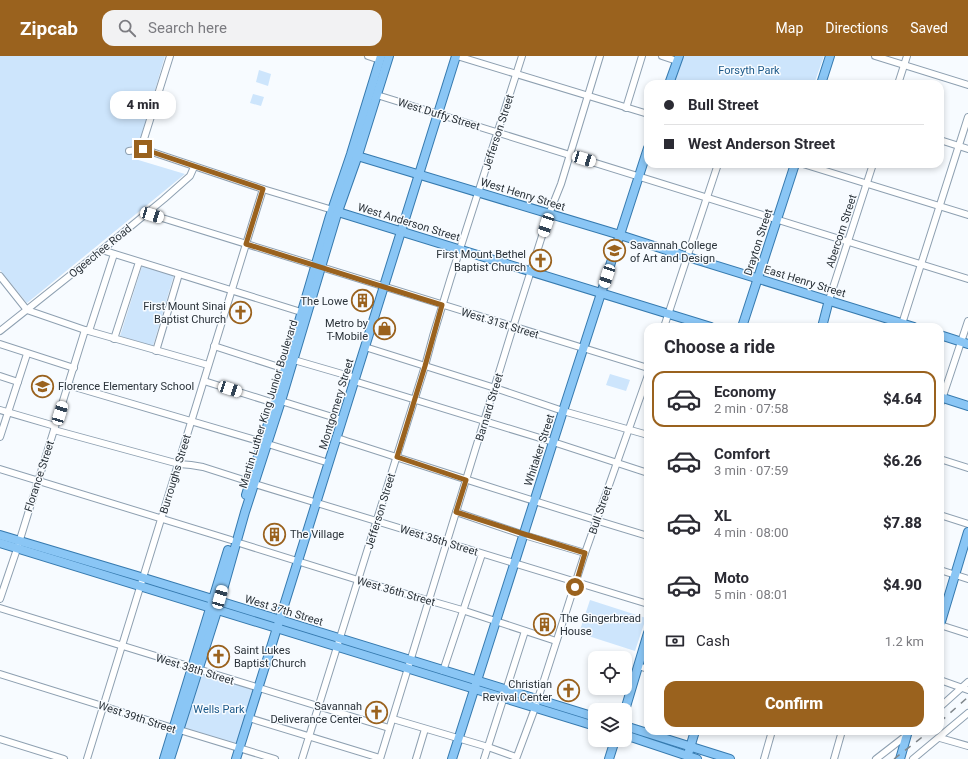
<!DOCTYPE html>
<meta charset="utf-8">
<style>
:root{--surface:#fff;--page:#f2f2f3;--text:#2b2b33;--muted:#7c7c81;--line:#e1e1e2;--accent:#9a621e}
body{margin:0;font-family:Roboto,sans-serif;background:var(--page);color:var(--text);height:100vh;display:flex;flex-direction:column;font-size:15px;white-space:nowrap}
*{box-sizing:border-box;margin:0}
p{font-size:13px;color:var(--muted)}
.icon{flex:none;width:22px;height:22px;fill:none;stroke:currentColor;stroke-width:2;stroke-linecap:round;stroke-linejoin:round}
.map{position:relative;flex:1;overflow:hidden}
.drawer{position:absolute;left:644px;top:267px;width:300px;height:412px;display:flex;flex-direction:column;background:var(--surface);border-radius:12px;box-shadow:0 2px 6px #0003}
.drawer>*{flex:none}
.hud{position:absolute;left:644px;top:24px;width:300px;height:88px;border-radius:12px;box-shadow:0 2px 6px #0003;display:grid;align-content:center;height:88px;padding:0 20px;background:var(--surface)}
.buttons{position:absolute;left:588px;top:595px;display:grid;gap:8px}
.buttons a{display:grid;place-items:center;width:44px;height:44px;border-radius:8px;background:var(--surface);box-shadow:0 2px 6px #0003;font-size:20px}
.end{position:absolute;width:18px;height:18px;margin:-9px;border:5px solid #9a621e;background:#fff;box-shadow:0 0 0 2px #fff}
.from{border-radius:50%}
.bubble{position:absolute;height:28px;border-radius:12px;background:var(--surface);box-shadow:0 2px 6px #0003;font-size:13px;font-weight:800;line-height:28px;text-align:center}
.car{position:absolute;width:12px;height:24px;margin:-12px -6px;border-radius:5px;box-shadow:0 0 3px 1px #0007;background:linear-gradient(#fff 24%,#345 0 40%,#fff 0 76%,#345 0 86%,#fff 0)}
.hud b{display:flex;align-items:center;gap:14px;height:38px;font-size:15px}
.hud b+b{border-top:1px solid var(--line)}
.hud i{width:10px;height:10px;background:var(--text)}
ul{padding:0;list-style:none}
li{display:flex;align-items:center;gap:12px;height:56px;margin:0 8px 6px;padding:0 12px;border:2px solid transparent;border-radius:12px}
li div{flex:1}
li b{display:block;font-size:15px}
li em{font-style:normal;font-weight:800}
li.on{border-color:var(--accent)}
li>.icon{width:36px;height:36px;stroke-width:1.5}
h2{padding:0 20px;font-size:18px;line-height:48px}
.pay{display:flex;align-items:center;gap:10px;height:44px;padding:0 20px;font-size:15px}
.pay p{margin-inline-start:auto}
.button{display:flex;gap:8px;margin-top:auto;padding:8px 20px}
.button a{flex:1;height:46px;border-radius:12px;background:var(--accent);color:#fff;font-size:16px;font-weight:800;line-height:46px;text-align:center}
header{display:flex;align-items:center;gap:24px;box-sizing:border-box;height:56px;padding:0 20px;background:var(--accent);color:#fff}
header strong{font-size:19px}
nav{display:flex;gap:22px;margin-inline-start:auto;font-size:14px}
.search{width:280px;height:36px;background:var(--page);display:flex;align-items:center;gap:10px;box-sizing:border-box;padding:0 14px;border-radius:12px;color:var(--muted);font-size:15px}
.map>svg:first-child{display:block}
.green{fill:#cde5fc}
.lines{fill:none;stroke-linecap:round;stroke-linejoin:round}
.minor-casing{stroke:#8ea0b1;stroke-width:8}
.major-casing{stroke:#367aaf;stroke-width:10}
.minor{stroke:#fff;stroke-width:6}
.major{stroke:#8ac6f5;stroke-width:8}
.rail{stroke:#7f868b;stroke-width:1.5;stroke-dasharray:7 7;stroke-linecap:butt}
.route{stroke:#9a621e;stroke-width:5}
.labels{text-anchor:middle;stroke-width:3;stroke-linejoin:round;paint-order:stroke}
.park-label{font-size:11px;fill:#1c5989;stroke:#f7fbff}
.street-label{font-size:11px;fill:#2a3239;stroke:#f7fbff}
.poi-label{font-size:11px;fill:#2a3239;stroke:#f7fbff;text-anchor:end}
</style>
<header>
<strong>Zipcab</strong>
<div class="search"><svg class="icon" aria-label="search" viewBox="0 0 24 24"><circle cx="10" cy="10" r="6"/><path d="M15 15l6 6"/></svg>Search here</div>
<nav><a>Map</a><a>Directions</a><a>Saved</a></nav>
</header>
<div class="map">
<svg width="968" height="703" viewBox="0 0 968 703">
<rect width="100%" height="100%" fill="#f7fbff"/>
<!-- green -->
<g class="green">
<path d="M0,0H165L135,103L185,118L27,247L0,214Z"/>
<path d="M683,0H824L814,28H674Z"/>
<path d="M259,14L271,18L268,30L256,26Z"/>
<path d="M253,38L264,41L261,50L250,47Z"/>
<path d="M142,210L174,219L153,290L120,280Z"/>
<path d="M610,318L630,324L626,335L606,329Z"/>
<path d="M590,544L646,562L635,595L579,577Z"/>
<path d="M195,614L257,633L239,690L177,671Z"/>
</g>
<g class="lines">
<defs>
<g id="minor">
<path d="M368,0L380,4"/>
<path d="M457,0L648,58"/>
<path d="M662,0L677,5"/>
<path d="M875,0L968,29"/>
<path d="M898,28L907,0"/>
<path d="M377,39L968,223"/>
<path d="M626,52L642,0"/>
<path d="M940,84L968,93"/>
<path d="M143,93V86L170,0"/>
<path d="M129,95L143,93L263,133L336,155"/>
<path d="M803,108L968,159"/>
<path d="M146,157L648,312"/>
<path d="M102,194L301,256"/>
<path d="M0,220L27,254L85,274L208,309"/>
<path d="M829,244L873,108"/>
<path d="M664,271L718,108"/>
<path d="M901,271L968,61"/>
<path d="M0,275L102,194L164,143L190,120L194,111"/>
<path d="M89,275L114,198"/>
<path d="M114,283L139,206"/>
<path d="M0,288L74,312"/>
<path d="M214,290L285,313"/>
<path d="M365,291L495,332L563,355L648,379"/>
<path d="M156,295L179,218"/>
<path d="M294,304L356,322"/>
<path d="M0,320L18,326"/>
<path d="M204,325L274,347"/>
<path d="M354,325L553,386L648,417"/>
<path d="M68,329L262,386"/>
<path d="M281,345L342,364"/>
<path d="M940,349L968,265"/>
<path d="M0,354L55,370"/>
<path d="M54,374L179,408L191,409L203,411L250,426"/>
<path d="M0,381L27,298"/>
<path d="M337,382C440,415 544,449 648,480"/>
<path d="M268,388L329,407"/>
<path d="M940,403L968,412"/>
<path d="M0,413L231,484"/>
<path d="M255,428L648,548"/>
<path d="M456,456L524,479L585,497"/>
<path d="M940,459L968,468"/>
<path d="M236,486L358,524L462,554L556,585"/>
<path d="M940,514L968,523"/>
<path d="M0,543L17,493L85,274"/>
<path d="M0,552L389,672"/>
<path d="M940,569L968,578"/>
<path d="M638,610L648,613"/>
<path d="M443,615L482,498"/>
<path d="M0,618L173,672L275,703"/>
<path d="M940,624L968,634"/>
<path d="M940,651L968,626"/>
<path d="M249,662L380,702"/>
<path d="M393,663L488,691L516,701"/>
<path d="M940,682L968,690"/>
<path d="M0,683L64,703"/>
<path d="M87,703L263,133"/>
<path d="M302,703L425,310L433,280L451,221L522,0"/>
<path d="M380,703L513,271L549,158L561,128L600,0"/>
<path d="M416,703L425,673"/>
<path d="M484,703L525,575"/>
<path d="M516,703L535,652L585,497L648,319"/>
<path d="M764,703L772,675"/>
<path d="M834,703L842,675"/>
<path d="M876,703L907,679"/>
<path d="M913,703L968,657"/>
</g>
<g id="major">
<path d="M669,28L679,0"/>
<path d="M821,28L830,0"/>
<path d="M354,99L620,179L688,201L914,271"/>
<path d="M338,156L711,271"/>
<path d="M742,271L795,108"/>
<path d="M822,271L829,244"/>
<path d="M940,279L968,288"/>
<path d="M940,341L968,350"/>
<path d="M246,439L285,313L330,160L351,98L381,0"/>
<path d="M0,479L144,522L595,661"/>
<path d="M0,487L595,670"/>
<path d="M940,569L968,476"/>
<path d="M625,654L648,577"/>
<path d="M625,670L730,703"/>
<path d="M625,679L697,703"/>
<path d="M689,695L695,675"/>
<path d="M164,703L228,494"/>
<path d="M170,703L217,555L245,456L281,345L336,161L358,99L389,0"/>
<path d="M236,703L456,0"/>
<path d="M452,703L563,355L648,92"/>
<path d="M609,703L615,684"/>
<path d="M900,703L908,675"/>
</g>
</defs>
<!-- minor casing -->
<use href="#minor" class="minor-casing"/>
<!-- major casing -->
<use href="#major" class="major-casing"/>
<!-- minor -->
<use href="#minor" class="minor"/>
<!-- major -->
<use href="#major" class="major"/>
<!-- rail -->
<g class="rail">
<path d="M940,666L968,641"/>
<path d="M894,703L930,675"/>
</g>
</g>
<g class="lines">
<!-- route -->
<path class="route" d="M143,93L263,133L246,188L442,249L425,310L397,401L466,424L456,456L524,478L585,497L575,531"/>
</g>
<!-- icons -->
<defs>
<symbol id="university-ring" viewBox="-11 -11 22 22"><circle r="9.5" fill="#f7fbff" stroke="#9a621e" stroke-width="1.5"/><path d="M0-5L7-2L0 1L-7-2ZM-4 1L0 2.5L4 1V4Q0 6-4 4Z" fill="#9a621e"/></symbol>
<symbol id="church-ring" viewBox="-11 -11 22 22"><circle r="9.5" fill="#f7fbff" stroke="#9a621e" stroke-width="1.5"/><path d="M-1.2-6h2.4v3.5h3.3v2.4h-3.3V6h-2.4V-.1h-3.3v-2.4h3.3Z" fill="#9a621e"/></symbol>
<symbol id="building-ring" viewBox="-11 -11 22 22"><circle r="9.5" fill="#f7fbff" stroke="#9a621e" stroke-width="1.5"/><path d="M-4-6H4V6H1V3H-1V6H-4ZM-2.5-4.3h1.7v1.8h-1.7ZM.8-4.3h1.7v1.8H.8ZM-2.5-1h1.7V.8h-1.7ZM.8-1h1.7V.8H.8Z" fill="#9a621e"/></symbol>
<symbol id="shop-ring" viewBox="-11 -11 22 22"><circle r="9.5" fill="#f7fbff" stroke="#9a621e" stroke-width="1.5"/><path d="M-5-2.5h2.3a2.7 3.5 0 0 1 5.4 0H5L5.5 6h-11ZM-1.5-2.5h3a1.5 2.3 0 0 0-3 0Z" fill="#9a621e"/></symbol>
<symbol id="school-ring" viewBox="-11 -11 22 22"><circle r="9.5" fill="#f7fbff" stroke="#9a621e" stroke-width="1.5"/><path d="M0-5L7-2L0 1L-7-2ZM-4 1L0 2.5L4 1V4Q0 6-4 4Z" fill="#9a621e"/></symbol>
</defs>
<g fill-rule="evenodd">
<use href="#university-ring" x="602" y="182" width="25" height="25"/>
<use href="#church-ring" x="528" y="192" width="25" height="25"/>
<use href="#building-ring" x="350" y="232" width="25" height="25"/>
<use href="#church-ring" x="228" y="244" width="25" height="25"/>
<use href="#shop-ring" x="372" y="260" width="25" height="25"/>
<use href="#school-ring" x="30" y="318" width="25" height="25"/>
<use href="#building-ring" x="262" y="466" width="25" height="25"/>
<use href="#building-ring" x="532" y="556" width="25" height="25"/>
<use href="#church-ring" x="206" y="588" width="25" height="25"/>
<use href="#church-ring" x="556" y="622" width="25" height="25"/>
<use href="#church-ring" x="364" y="644" width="25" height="25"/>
</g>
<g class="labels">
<!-- park labels -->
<g class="park-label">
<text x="749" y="18">Forsyth Park</text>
<text x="219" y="657">Wells Park</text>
</g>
<!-- street labels -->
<g class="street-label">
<text transform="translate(439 58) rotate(17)" y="4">West Duffy Street</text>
<text transform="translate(498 76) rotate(-72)" y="4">Jefferson Street</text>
<text transform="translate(523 138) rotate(17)" y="4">West Henry Street</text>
<text transform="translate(409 166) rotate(17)" y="4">West Anderson Street</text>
<text transform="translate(841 175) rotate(-72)" y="4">Abercorn Street</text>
<text transform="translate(758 186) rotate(-72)" y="4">Drayton Street</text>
<text transform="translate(100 195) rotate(-39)" y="4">Ogeechee Road</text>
<text transform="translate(805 225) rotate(17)" y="4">East Henry Street</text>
<text transform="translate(500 267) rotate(17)" y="4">West 31st Street</text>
<text transform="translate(268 348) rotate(-73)" y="4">Martin Luther King Junior Boulevard</text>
<text transform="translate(336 348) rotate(-73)" y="4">Montgomery Street</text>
<text transform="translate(489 351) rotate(-73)" y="4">Barnard Street</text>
<text transform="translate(539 394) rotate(-72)" y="4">Whitaker Street</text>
<text transform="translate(175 418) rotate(-73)" y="4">Burroughs Street</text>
<text transform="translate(39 420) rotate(-72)" y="4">Florance Street</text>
<text transform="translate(600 454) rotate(-71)" y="4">Bull Street</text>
<text transform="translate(380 455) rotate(-73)" y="4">Jefferson Street</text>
<text transform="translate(439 484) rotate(17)" y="4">West 35th Street</text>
<text transform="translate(396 535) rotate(16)" y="4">West 36th Street</text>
<text transform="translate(284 554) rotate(17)" y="4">West 37th Street</text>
<text transform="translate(195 613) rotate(17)" y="4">West 38th Street</text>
<text transform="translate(137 661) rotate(18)" y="4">West 39th Street</text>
</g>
<!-- poi labels -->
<g class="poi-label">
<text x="630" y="193" text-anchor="start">Savannah College<tspan x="630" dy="13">of Art and Design</tspan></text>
<text x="526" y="202">First Mount Bethel<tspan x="526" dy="13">Baptist Church</tspan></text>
<text x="348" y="249">The Lowe</text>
<text x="226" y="254">First Mount Sinai<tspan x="226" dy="13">Baptist Church</tspan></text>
<text x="368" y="271">Metro by<tspan x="368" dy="13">T-Mobile</tspan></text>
<text x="58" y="334" text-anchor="start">Florence Elementary School</text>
<text x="290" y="482" text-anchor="start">The Village</text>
<text x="560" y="566" text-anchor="start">The Gingerbread<tspan x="560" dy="13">House</tspan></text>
<text x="234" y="598" text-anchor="start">Saint Lukes<tspan x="234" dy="13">Baptist Church</tspan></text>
<text x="552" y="632">Christian<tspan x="552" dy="13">Revival Center</tspan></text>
<text x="362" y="654">Savannah<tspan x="362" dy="13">Deliverance Center</tspan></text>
</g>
</g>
</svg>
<div class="buttons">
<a><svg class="icon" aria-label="locate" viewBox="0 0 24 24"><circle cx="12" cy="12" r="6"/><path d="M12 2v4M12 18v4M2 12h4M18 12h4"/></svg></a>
<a><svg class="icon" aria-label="layers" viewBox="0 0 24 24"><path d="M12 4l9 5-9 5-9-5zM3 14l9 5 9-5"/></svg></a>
</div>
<i class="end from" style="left:575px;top:531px"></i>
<i class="end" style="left:143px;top:93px"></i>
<div class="bubble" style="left:110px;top:35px;width:66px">4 min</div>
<i class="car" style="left:584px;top:103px;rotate:107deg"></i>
<i class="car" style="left:152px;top:159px;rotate:107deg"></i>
<i class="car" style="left:546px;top:169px;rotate:198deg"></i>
<i class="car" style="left:607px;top:220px;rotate:198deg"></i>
<i class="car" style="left:230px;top:333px;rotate:108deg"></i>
<i class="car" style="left:60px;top:357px;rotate:17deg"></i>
<i class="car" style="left:220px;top:541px;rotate:16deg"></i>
<div class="hud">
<b><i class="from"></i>Bull Street</b>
<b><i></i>West Anderson Street</b>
</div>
<section class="drawer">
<h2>Choose a ride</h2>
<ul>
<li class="on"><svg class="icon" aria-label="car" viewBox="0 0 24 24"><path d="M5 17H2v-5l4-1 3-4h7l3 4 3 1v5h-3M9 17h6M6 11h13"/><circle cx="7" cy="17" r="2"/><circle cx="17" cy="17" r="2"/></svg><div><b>Economy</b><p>2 min · 07:58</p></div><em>$4.64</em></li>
<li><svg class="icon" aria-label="car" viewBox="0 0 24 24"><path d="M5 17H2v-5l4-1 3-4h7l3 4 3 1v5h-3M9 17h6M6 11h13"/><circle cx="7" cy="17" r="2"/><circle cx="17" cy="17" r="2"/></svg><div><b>Comfort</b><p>3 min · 07:59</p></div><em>$6.26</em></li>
<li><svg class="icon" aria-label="car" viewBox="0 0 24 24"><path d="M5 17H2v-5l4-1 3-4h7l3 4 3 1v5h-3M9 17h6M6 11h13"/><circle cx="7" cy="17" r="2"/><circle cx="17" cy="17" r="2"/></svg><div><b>XL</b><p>4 min · 08:00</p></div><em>$7.88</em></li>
<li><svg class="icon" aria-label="car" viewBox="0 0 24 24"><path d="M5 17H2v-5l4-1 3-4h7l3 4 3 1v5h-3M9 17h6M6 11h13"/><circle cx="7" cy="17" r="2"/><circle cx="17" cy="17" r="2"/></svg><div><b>Moto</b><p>5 min · 08:01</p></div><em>$4.90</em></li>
</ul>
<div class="pay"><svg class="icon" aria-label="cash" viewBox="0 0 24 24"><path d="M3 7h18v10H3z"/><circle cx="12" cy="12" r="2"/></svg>Cash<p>1.2 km</p></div>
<div class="button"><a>Confirm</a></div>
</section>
</div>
